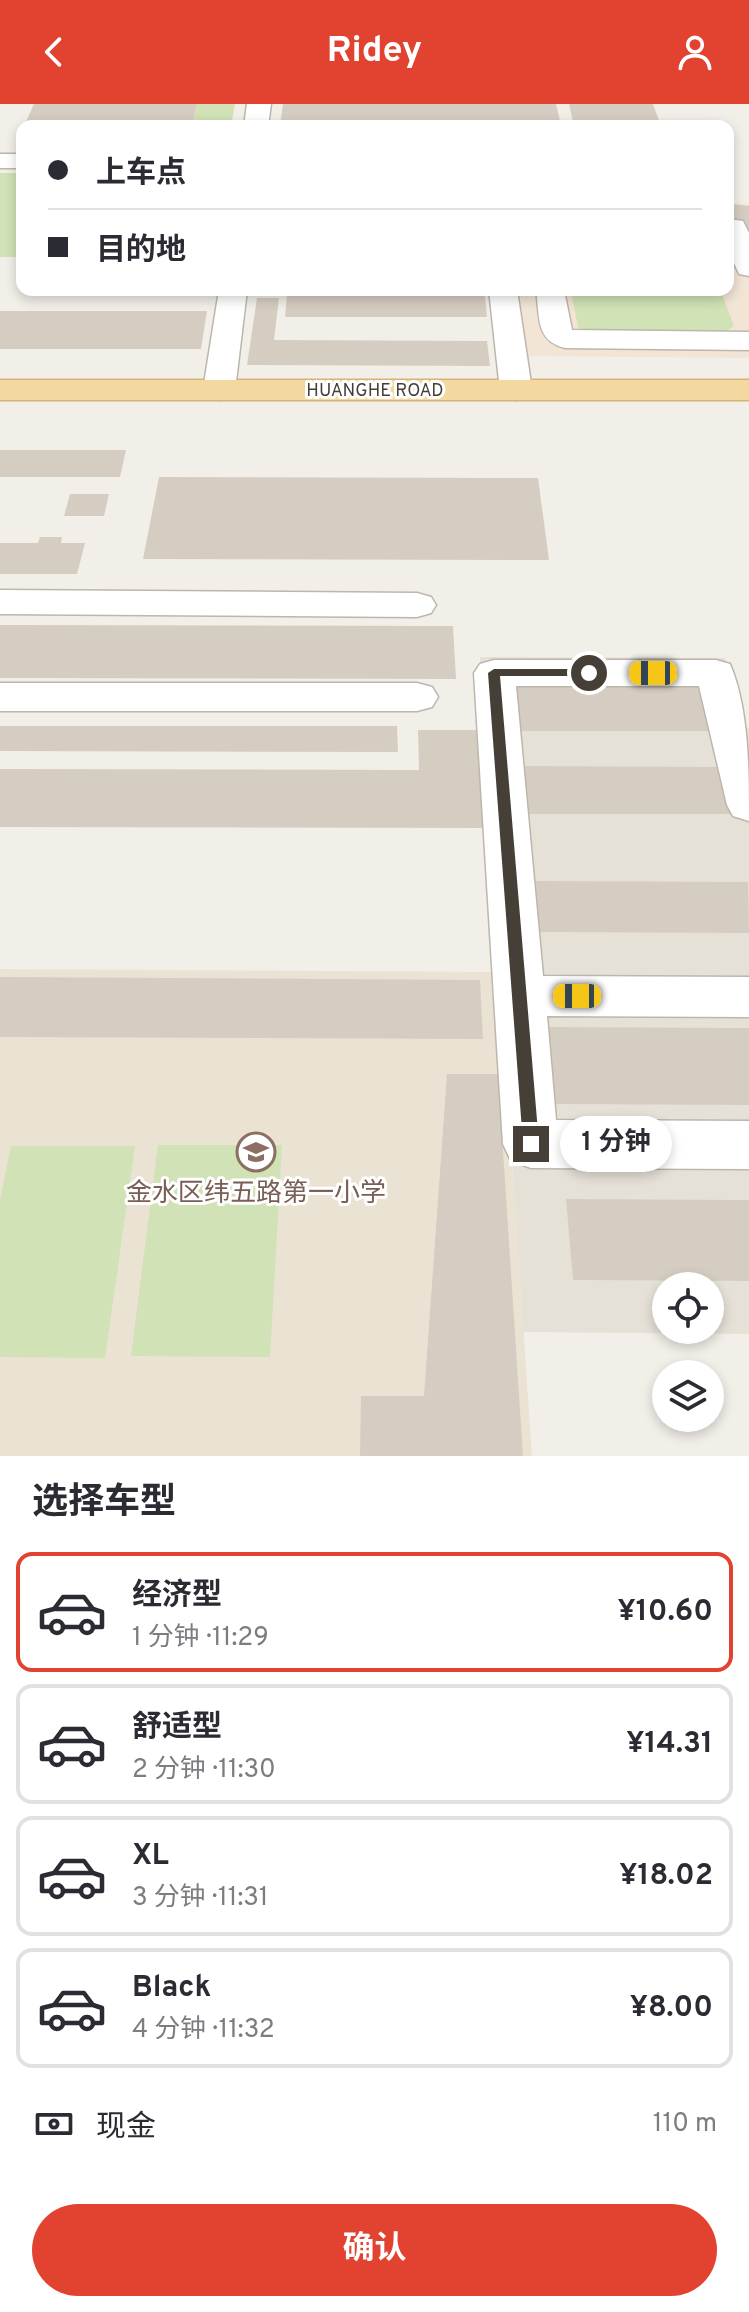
<!DOCTYPE html>
<html lang="zh">
<meta charset="utf-8">
<style>
:root{--surface:#fff;--page:#f7f7f7;--text:#2b2b33;--muted:#7c7c81;--line:#e1e1e2;--accent:#e24330}
body{margin:0;font-family:Overpass,"Noto Sans SC",sans-serif;background:var(--page);color:var(--text);height:100vh;display:flex;flex-direction:column;font-size:30px;white-space:nowrap}
*{box-sizing:border-box;margin:0}
p{font-size:26px;color:var(--muted)}
.icon{flex:none;width:44px;height:44px;fill:none;stroke:currentColor;stroke-width:2;stroke-linecap:round;stroke-linejoin:round}
.map{position:relative;height:1352px;overflow:hidden}
.sheet{display:flex;flex-direction:column;background:var(--surface);flex:1}
.sheet>*{flex:none}
.hud{position:absolute;left:16px;top:16px;width:718px;height:176px;border-radius:16px;box-shadow:0 4px 12px #0003;display:grid;align-content:center;height:176px;padding:0 32px;background:var(--surface)}
.buttons{position:absolute;left:652px;top:1168px;display:grid;gap:16px}
.buttons a{display:grid;place-items:center;width:72px;height:72px;border-radius:50%;background:var(--surface);box-shadow:0 4px 12px #0003;font-size:40px}
.end{position:absolute;width:36px;height:36px;margin:-18px;border:10px solid #453f38;background:#fff;box-shadow:0 0 0 4px #fff}
.from{border-radius:50%}
.bubble{position:absolute;height:56px;border-radius:28px;background:var(--surface);box-shadow:0 4px 12px #0003;font-size:26px;font-weight:700;line-height:56px;text-align:center}
.car{position:absolute;width:24px;height:48px;margin:-24px -12px;border-radius:10px;box-shadow:0 0 6px 2px #0007;background:linear-gradient(#f5c518 24%,#345 0 40%,#f5c518 0 76%,#345 0 86%,#f5c518 0)}
.hud b{display:flex;align-items:center;gap:28px;height:76px;font-size:30px}
.hud b+b{border-top:2px solid var(--line)}
.hud i{width:20px;height:20px;background:var(--text)}
ul{padding:0;list-style:none}
li{display:flex;align-items:center;gap:24px;height:120px;margin:0 16px 12px;padding:0 16px;border:4px solid var(--line);border-radius:16px}
li div{flex:1}
li b{display:block;font-size:30px}
li em{font-style:normal;font-weight:700}
li.current{border-color:var(--accent)}
li>.icon{width:72px;height:72px;stroke-width:1.5}
h2{padding:0 32px;font-size:36px;line-height:96px}
.pay{display:flex;align-items:center;gap:20px;height:88px;padding:0 32px;font-size:30px}
.pay p{margin-inline-start:auto}
.button{display:flex;gap:16px;margin-top:auto;padding:16px 32px}
.button a{flex:1;height:92px;border-radius:48px;background:var(--accent);color:#fff;font-size:32px;font-weight:700;line-height:92px;text-align:center}
header{display:flex;justify-content:space-between;align-items:center;height:104px;padding:0 32px;background:var(--accent);color:#fff;font-size:36px;font-weight:700}
.map>svg:first-child{display:block}
.residential{fill:#e6e1d7;fill-rule:evenodd}
.commercial{fill:#f2e5d6}
.education{fill:#eae3d4}
.green{fill:#d0e2b6}
.building{fill:#d6cdc2}
.lines{fill:none;stroke-linecap:round;stroke-linejoin:round}
.minor-casing{stroke:#bdb6ac;stroke-width:3}
.major-casing{stroke:#d6b473;stroke-width:3}
.minor{fill:#fff;fill-rule:evenodd}
.major{fill:#f3d8a1;fill-rule:evenodd}
.route{fill:#453f38}
.labels{text-anchor:middle;stroke-width:6;stroke-linejoin:round;paint-order:stroke}
.far-street-label{font-size:18px;fill:#453f38;stroke:#fff}
.near-education-label{font-size:26px;fill:#785e54;stroke:#fff}
</style>
<header><svg class="icon" aria-label="back" viewBox="0 0 24 24"><path d="M15 5l-7 7 7 7"/></svg>Ridey<svg class="icon" aria-label="person" viewBox="0 0 24 24"><circle cx="12" cy="8" r="4"/><path d="M4 21q1-7 8-7t8 7"/></svg></header>
<div class="map">
<svg width="749" height="1352" viewBox="0 0 749 1352">
<rect width="100%" height="100%" fill="#f2efe9"/>
<!-- residential -->
<path class="residential" d="M480,553L725,554L743,623L749,624V1230L523,1228ZM666,1182H710V1226H666Z"/>
<!-- commercial -->
<path class="commercial" d="M728,98L749,101V254L524,252L516,186H728Z"/>
<!-- education -->
<path class="education" d="M0,865L499,868L532,1352H0Z"/>
<!-- green -->
<g class="green">
<path d="M197,0H235L231,22H192Z"/>
<rect x="0" y="69" width="22" height="84"/>
<path d="M571,188H721L734,222L725,228L583,226L578,223Z"/>
<path d="M158,1041H282L270,1253L131,1252Z"/>
<path d="M11,1042H135L105,1254L0,1253V1096Z"/>
</g>
<!-- building -->
<g class="building">
<path d="M34,0H197L192,22H24Z"/>
<path d="M283,0H556L561,21L288,22L280,21Z"/>
<path d="M569,0H653L661,22H574Z"/>
<path d="M728,100L749,102V131L745,120H728Z"/>
<path d="M287,191L485,192L487,213H285Z"/>
<path d="M257,194H279L274,236L487,237L490,262L247,261Z"/>
<path d="M0,207H207L201,245H0Z"/>
<path d="M0,346H126L120,373H0Z"/>
<path d="M159,373L538,374L549,456L143,455Z"/>
<path d="M70,390H109L104,412H64Z"/>
<path d="M40,433H62L61,439H85L77,470H0V439H38Z"/>
<path d="M0,521L453,522L456,575L0,574Z"/>
<path d="M509,574H706L719,627H515Z"/>
<path d="M0,622H397L398,648L0,647Z"/>
<path d="M418,626H479L486,724L0,723V665L419,666Z"/>
<path d="M524,662L724,663L735,710H529Z"/>
<path d="M533,777L748,778L749,829L538,828Z"/>
<path d="M0,873L480,876L483,935L0,933Z"/>
<path d="M545,923L749,924V1001L552,1000Z"/>
<path d="M447,970H498L523,1352H360L361,1292H424Z"/>
<path d="M566,1095L749,1096V1177L573,1176Z"/>
</g>
<g class="lines">
<defs>
<g id="minor">
<path d="M247,0H271L268,22H244Z"/>
<rect x="0" y="50" width="22" height="14"/>
<path d="M728,115L743,117L749,129V172L739,170L728,146Z"/>
<path d="M219,186H247L235,286L230,293L219,296L208,293L203,286Z"/>
<path d="M489,186H517L532,286L527,293L516,296L505,293L500,286Z"/>
<path d="M536,186H564L572,226L749,228V246L565,244C535,237 540,212 536,186Z"/>
<path d="M0,486L417,489L431,493L436,501L431,509L417,513L0,510Z"/>
<path d="M494,556H716L730,560C749,604 749,667 749,717L733,712L727,701L699,582H516L543,872L749,873V913L547,912L556,1016L749,1017V1065L531,1064L511,1057L503,1040L474,569L480,560Z"/>
<path d="M0,579H417L432,583L438,593L432,603L417,607H0Z"/>
</g>
<rect id="major" x="0" y="276" width="749" height="20"/>
</defs>
<!-- minor casing -->
<use href="#minor" class="minor-casing"/>
<!-- major casing -->
<use href="#major" class="major-casing"/>
<!-- minor -->
<use href="#minor" class="minor"/>
<!-- major -->
<use href="#major" class="major"/>
</g>
<!-- route -->
<path class="route" d="M589,565L595,569L593,572H500L539,1040L531,1047L523,1040L488,569L494,565Z"/>
<!-- icons -->
<defs>
<symbol id="school-ring" viewBox="-11 -11 22 22"><circle r="9.5" fill="#fff" stroke="#8d6e63" stroke-width="1.5"/><path d="M0-5L7-2L0 1L-7-2ZM-4 1L0 2.5L4 1V4Q0 6-4 4Z" fill="#8d6e63"/></symbol>
</defs>
<g fill-rule="evenodd">
<use href="#school-ring" x="234" y="1026" width="44" height="44"/>
</g>
<g class="labels">
<!-- far-street labels -->
<g class="far-street-label">
<text x="375" y="292">HUANGHE ROAD</text>
</g>
<!-- near-education labels -->
<g class="near-education-label">
<text x="256" y="1097">金水区纬五路第一小学</text>
</g>
</g>
</svg>
<div class="buttons">
<a><svg class="icon" aria-label="locate" viewBox="0 0 24 24"><circle cx="12" cy="12" r="6"/><path d="M12 2v4M12 18v4M2 12h4M18 12h4"/></svg></a>
<a><svg class="icon" aria-label="layers" viewBox="0 0 24 24"><path d="M12 4l9 5-9 5-9-5zM3 14l9 5 9-5"/></svg></a>
</div>
<i class="end from" style="left:589px;top:569px"></i>
<i class="end" style="left:531px;top:1040px"></i>
<div class="bubble" style="left:560px;top:1012px;width:112px">1 分钟</div>
<i class="car" style="left:653px;top:569px;rotate:270deg"></i>
<i class="car" style="left:577px;top:892px;rotate:270deg"></i>
<div class="hud">
<b><i class="from"></i>上车点</b>
<b><i></i>目的地</b>
</div>
</div>
<section class="sheet">
<h2>选择车型</h2>
<ul>
<li class="current"><svg class="icon" aria-label="car" viewBox="0 0 24 24"><path d="M5 17H2v-5l4-1 3-4h7l3 4 3 1v5h-3M9 17h6M6 11h13"/><circle cx="7" cy="17" r="2"/><circle cx="17" cy="17" r="2"/></svg><div><b>经济型</b><p>1 分钟 · 11:29</p></div><em>¥10.60</em></li>
<li><svg class="icon" aria-label="car" viewBox="0 0 24 24"><path d="M5 17H2v-5l4-1 3-4h7l3 4 3 1v5h-3M9 17h6M6 11h13"/><circle cx="7" cy="17" r="2"/><circle cx="17" cy="17" r="2"/></svg><div><b>舒适型</b><p>2 分钟 · 11:30</p></div><em>¥14.31</em></li>
<li><svg class="icon" aria-label="car" viewBox="0 0 24 24"><path d="M5 17H2v-5l4-1 3-4h7l3 4 3 1v5h-3M9 17h6M6 11h13"/><circle cx="7" cy="17" r="2"/><circle cx="17" cy="17" r="2"/></svg><div><b>XL</b><p>3 分钟 · 11:31</p></div><em>¥18.02</em></li>
<li><svg class="icon" aria-label="car" viewBox="0 0 24 24"><path d="M5 17H2v-5l4-1 3-4h7l3 4 3 1v5h-3M9 17h6M6 11h13"/><circle cx="7" cy="17" r="2"/><circle cx="17" cy="17" r="2"/></svg><div><b>Black</b><p>4 分钟 · 11:32</p></div><em>¥8.00</em></li>
</ul>
<div class="pay"><svg class="icon" aria-label="cash" viewBox="0 0 24 24"><path d="M3 7h18v10H3z"/><circle cx="12" cy="12" r="2"/></svg>现金<p>110 m</p></div>
<div class="button"><a>确认</a></div>
</section>
